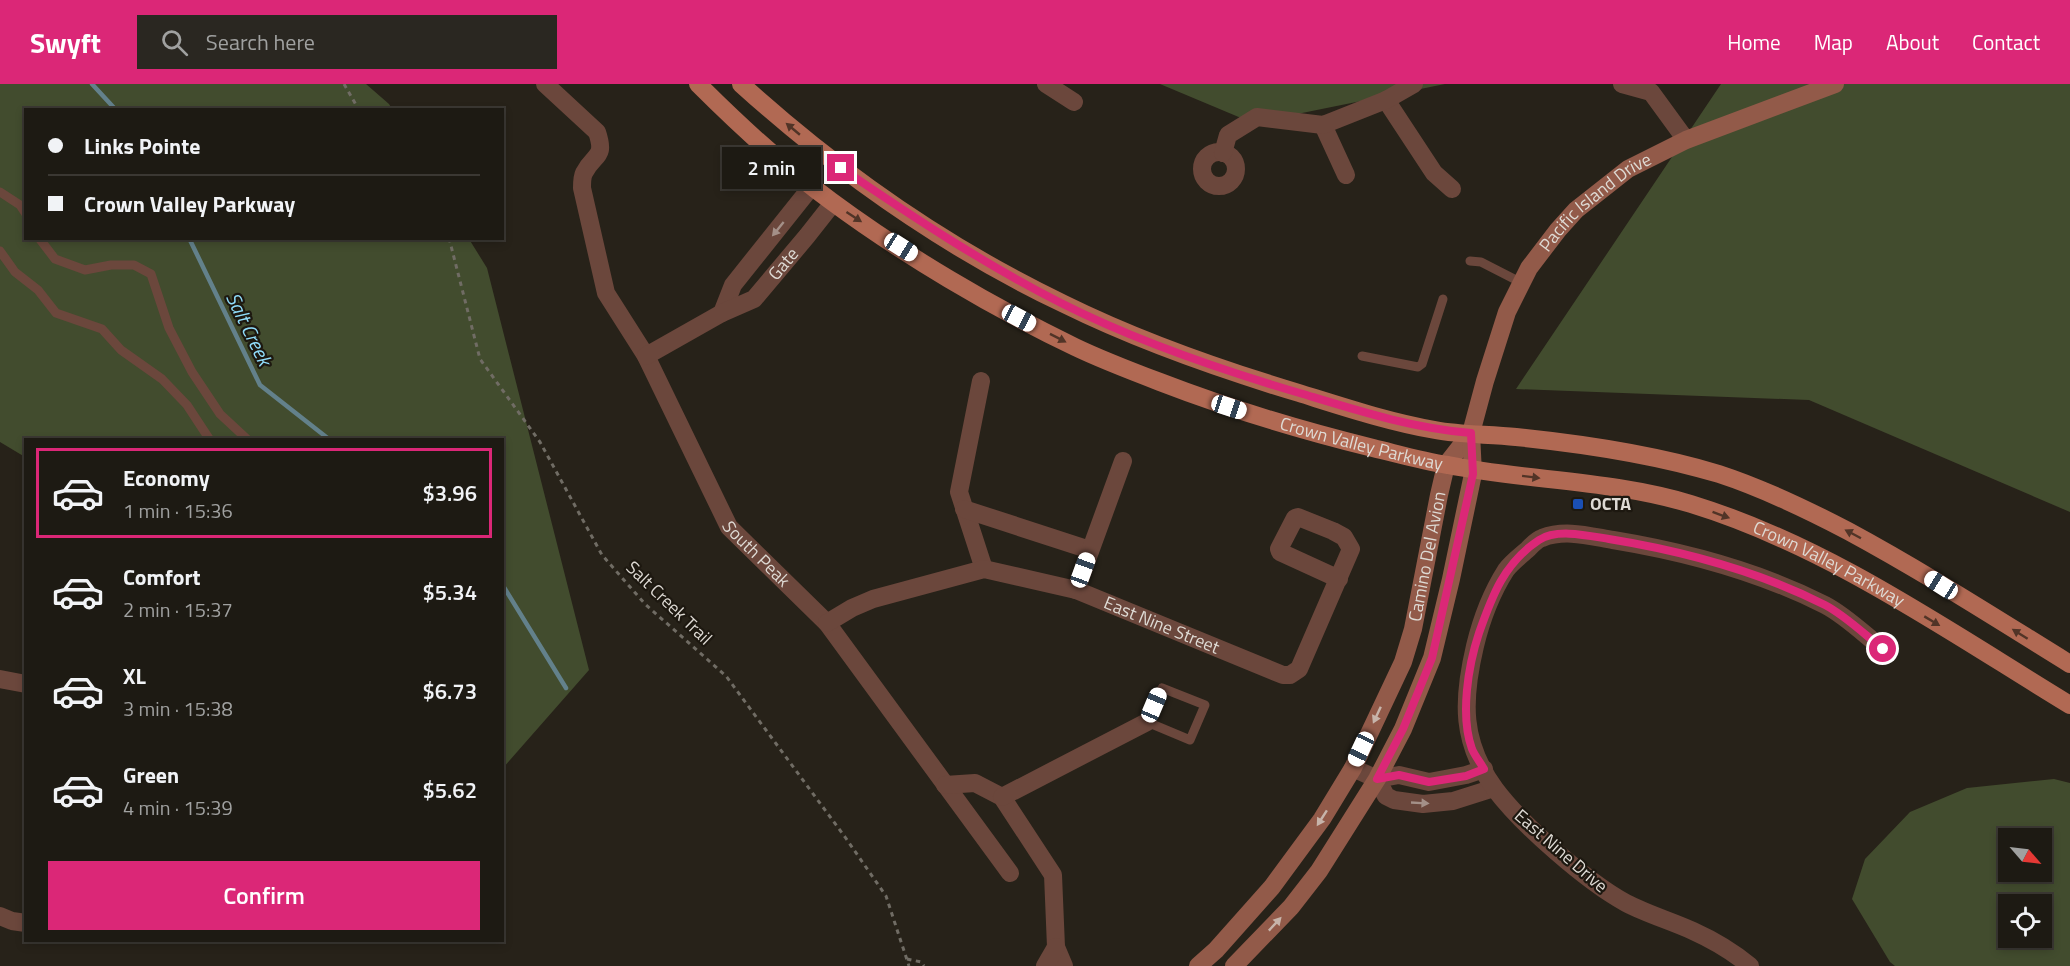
<!DOCTYPE html>
<meta charset="utf-8">
<style>
:root{--surface:#1d1a13;--page:#2a2721;--text:#f1f3f6;--muted:#a0a1a0;--line:#3b3833;--accent:#db2777}
body{margin:0;font-family:"Titillium Web",sans-serif;background:var(--page);color:var(--text);height:100vh;display:flex;flex-direction:column;font-size:22px;white-space:nowrap}
*{box-sizing:border-box;margin:0}
p{font-size:20px;color:var(--muted)}
.icon{flex:none;width:33px;height:33px;fill:none;stroke:currentColor;stroke-width:2;stroke-linecap:round;stroke-linejoin:round}
.map{position:relative;flex:1;overflow:hidden}
.sheet{position:absolute;left:24px;top:354px;width:480px;height:504px;display:flex;flex-direction:column;background:var(--surface);border-radius:0px;box-shadow:0 3px 9px #0003,0 0 0 2px var(--line)}
.sheet>*{flex:none}
.hud{position:absolute;left:24px;top:24px;width:480px;height:132px;border-radius:0px;box-shadow:0 3px 9px #0003,0 0 0 2px var(--line);display:grid;align-content:center;height:132px;padding:0 24px;background:var(--surface)}
.needle{width:39px;rotate:118deg}
.controls{position:absolute;left:1998px;top:744px;display:grid;gap:12px}
.controls a{display:grid;place-items:center;width:54px;height:54px;border-radius:0px;background:var(--surface);box-shadow:0 3px 9px #0003,0 0 0 2px var(--line);font-size:30px}
.end{position:absolute;width:27px;height:27px;margin:-14px;border:8px solid #db2777;background:#fff;box-shadow:0 0 0 3px #fff}
.from{border-radius:50%}
.bubble{position:absolute;height:42px;border-radius:0px;background:var(--surface);box-shadow:0 3px 9px #0003,0 0 0 2px var(--line);font-size:20px;font-weight:600;line-height:42px;text-align:center}
.car{position:absolute;width:18px;height:36px;margin:-18px -9px;border-radius:8px;box-shadow:0 0 4px 2px #0007;background:linear-gradient(#fff 24%,#345 0 40%,#fff 0 76%,#345 0 86%,#fff 0)}
.hud b{display:flex;align-items:center;gap:21px;height:57px;font-size:22px}
.hud b+b{border-top:2px solid var(--line)}
.hud i{width:15px;height:15px;background:var(--text)}
ul{padding:10px 0 0;list-style:none}
li{display:flex;align-items:center;gap:18px;height:90px;margin:0 12px 9px;padding:0 12px;border:3px solid transparent;border-radius:0px}
li div{flex:1}
li b{display:block;font-size:22px}
li em{font-style:normal;font-weight:600}
li.on{border-color:var(--accent)}
li>.icon{width:54px;height:54px;stroke-width:1.5}
.cta{display:flex;gap:12px;margin-top:auto;padding:12px 24px}
.cta a{flex:1;height:69px;border-radius:0px;background:var(--accent);color:#fff;font-size:24px;font-weight:600;line-height:69px;text-align:center}
header{display:flex;align-items:center;gap:36px;box-sizing:border-box;height:84px;padding:0 30px;background:var(--accent);color:#fff}
header strong{font-size:28px}
nav{display:flex;gap:33px;margin-inline-start:auto;font-size:21px}
.search{width:420px;height:54px;background:var(--page);display:flex;align-items:center;gap:15px;box-sizing:border-box;padding:0 21px;border-radius:0px;color:var(--muted);font-size:22px}
.map>svg:first-child{display:block}
.green{fill:#424c2e;fill-rule:evenodd}
.lines{fill:none;stroke-linecap:round;stroke-linejoin:round}
.stream{stroke:#63818b;stroke-width:4.5}
.path{stroke:#706c64;stroke-width:3;stroke-dasharray:4.5 4.5;stroke-linecap:butt}
.lane{stroke:#6b473c;stroke-width:9}
.street{stroke:#6b473c;stroke-width:18}
.secondary{stroke:#925a49;stroke-width:18}
.primary{stroke:#b16953;stroke-width:18}
.oneway{fill:#513427}
.oneway2{fill:#a49088}
.oneway3{fill:#c7b4aa}
.route{stroke:#db2777;stroke-width:8}
.transit-dot{fill:#1a4fb4;stroke:#1d1810;stroke-width:2}
.labels{text-anchor:middle;stroke-width:4.5;stroke-linejoin:round;paint-order:stroke}
.street-label{font-size:18px;fill:#dedad4;stroke:#1d1810}
.poi-label{font-size:18px;font-weight:bold;fill:#dedad4;stroke:#1d1810;text-anchor:start}
.water-label{font-size:20px;font-style:italic;fill:#90ddfb;stroke:#1d1810}
</style>
<header>
<strong>Swyft</strong>
<div class="search"><svg class="icon" aria-label="search" viewBox="0 0 24 24"><circle cx="10" cy="10" r="6"/><path d="M15 15l6 6"/></svg>Search here</div>
<nav><a>Home</a><a>Map</a><a>About</a><a>Contact</a></nav>
</header>
<div class="map">
<svg width="2070" height="882" viewBox="0 0 2070 882">
<rect width="100%" height="100%" fill="#272219"/>
<!-- green -->
<g class="green">
<path d="M0,0H366L389,20L392,25L26,26V154L469,155L487,184L589,586L503,684L502,356H26L25,373L0,358Z"/>
<path d="M1160,0H1445L1253,39Z"/>
<path d="M1721,0H2070V428L1809,316L1516,305Z"/>
<path d="M2054,695L2070,699V882H1895L1890,878L1852,815L1865,775L1910,728L1967,704ZM2008,754H2042V788H2008ZM2008,820H2042V854H2008Z"/>
</g>
<g class="lines">
<!-- stream -->
<g class="stream">
<path d="M92,0L116,26"/>
<path d="M189,154L260,301L330,356"/>
<path d="M502,500L566,604"/>
</g>
<!-- path -->
<g class="path">
<path d="M344,0L359,26"/>
<path d="M449,154L480,275L540,358L602,471L645,520L726,592L845,753L886,812L909,882"/>
<path d="M907,875L921,878L924,882"/>
</g>
<!-- lane -->
<g class="lane">
<path d="M0,108L20,121L26,130"/>
<path d="M39,154L55,175L85,186L111,181H134L151,190L169,244L192,288L220,330L248,356"/>
<path d="M0,167L15,188L38,206L56,229L102,245L121,266L162,295L187,321L210,356"/>
<path d="M1470,177L1481,178L1522,199"/>
<path d="M1362,272L1418,283L1422,280L1443,215"/>
<path d="M1162,604L1205,621L1190,656L1147,638Z"/>
</g>
<!-- street -->
<g class="street">
<path id="s1" d="M545,0L597,48C606,75 594,69 584,89C582,93 582,99 582,104L606,209L646,272L729,443L827,539L1010,789"/>
<path d="M1046,0L1074,18"/>
<path d="M1622,0L1651,8L1686,56"/>
<path d="M1386,16L1434,89L1452,105"/>
<path d="M1323,41L1346,91"/>
<circle cx="1219" cy="85" r="17"/>
<path d="M1223,69L1228,51L1257,33L1323,41L1386,16L1414,0"/>
<path d="M722,229L733,201L812,102"/>
<path id="s2" d="M646,272L722,229L754,215L807,152L833,119"/>
<path d="M981,297L959,408L984,485"/>
<path d="M964,425L1090,466"/>
<path d="M1076,506L1123,377"/>
<path id="s3" d="M827,539L852,524L873,515L984,485L1076,506L1283,591H1290L1299,585L1351,465L1344,453L1333,447L1298,433L1295,434L1279,465L1280,468L1339,495"/>
<path d="M0,595L26,600"/>
<path d="M1353,684L1377,695L1386,712L1394,716L1423,720L1453,717L1494,704"/>
<path d="M1377,695L1399,691L1429,698L1466,691L1484,685"/>
<path d="M945,701L975,699L1002,713L1053,791L1056,863L1064,882"/>
<path d="M1002,713L1147,638"/>
<path d="M0,832L12,837L26,839"/>
<path d="M1045,882L1056,863"/>
<path d="M1750,882C1733,868 1713,856 1693,847C1671,837 1647,830 1626,819C1586,797 1522,741 1495,705C1461,658 1462,617 1475,562C1481,537 1492,508 1506,486C1511,479 1520,472 1527,466C1531,462 1536,456 1542,454C1565,445 1589,452 1613,456C1686,468 1760,488 1825,521C1846,532 1865,551 1883,565"/>
</g>
<!-- secondary -->
<g class="secondary">
<path id="s4" d="M1198,882L1216,866L1272,803L1322,735L1353,684L1403,578L1413,545L1439,411L1446,381L1471,349L1485,297L1507,228L1529,184L1558,146L1576,126L1628,85L1686,56L1835,0"/>
<path d="M1234,882L1291,823L1319,787L1377,695L1403,645L1432,574L1451,495L1473,390L1471,349"/>
</g>
<!-- primary -->
<g class="primary">
<path id="s5" d="M698,0C739,41 783,82 831,117C904,171 992,223 1075,263C1102,276 1131,287 1160,298C1230,325 1300,346 1373,364C1398,370 1422,377 1448,381C1528,397 1612,396 1691,420C1828,462 1948,547 2070,621"/>
<path d="M741,0C837,87 947,164 1064,220C1139,257 1219,285 1299,309C1344,323 1389,338 1435,346C1461,351 1489,350 1516,353C1585,360 1653,370 1719,390C1765,405 1806,425 1848,447C1924,488 1997,535 2070,580"/>
</g>
</g>
<!-- one-way arrows -->
<defs><path id="oneway-solid" d="M-6-.8H1V-3.2L6.5 0L1 3.2V.8H-6Z" transform="scale(1.5)"/></defs>
<g class="oneway">
<use href="#oneway-solid" transform="translate(793 45) rotate(-140)"/>
<use href="#oneway-solid" transform="translate(854 133) rotate(33)"/>
<use href="#oneway-solid" transform="translate(1058 254) rotate(27)"/>
<use href="#oneway-solid" transform="translate(1531 393) rotate(7)"/>
<use href="#oneway-solid" transform="translate(1721 431) rotate(20)"/>
<use href="#oneway-solid" transform="translate(1853 450) rotate(-152)"/>
<use href="#oneway-solid" transform="translate(1932 537) rotate(31)"/>
<use href="#oneway-solid" transform="translate(2020 550) rotate(-148)"/>
</g>
<g class="oneway2">
<use href="#oneway-solid" transform="translate(778 145) rotate(129)"/>
<use href="#oneway-solid" transform="translate(1420 719) rotate(3)"/>
</g>
<g class="oneway3">
<use href="#oneway-solid" transform="translate(1377 631) rotate(115)"/>
<use href="#oneway-solid" transform="translate(1322 734) rotate(123)"/>
<use href="#oneway-solid" transform="translate(1275 840) rotate(-47)"/>
</g>
<g class="lines">
<!-- route -->
<path class="route" d="M841,84C913,133 984,180 1061,219C1138,258 1221,286 1303,310C1359,327 1412,344 1471,349L1473,390L1432,574L1403,645L1377,695L1399,691L1429,698L1466,692L1484,685C1480,678 1475,672 1472,665C1460,632 1468,582 1479,549C1492,512 1504,479 1539,456C1557,444 1590,452 1609,455C1683,467 1758,487 1825,521C1846,532 1865,551 1883,565"/>
</g>
<!-- markers -->
<rect class="transit-dot" x="1572" y="414" width="12" height="12" rx="3"/>
<g class="labels">
<!-- street labels -->
<g class="street-label">
<text dy="6" stroke="none"><textPath href="#s4" startOffset="882">Pacific Island Drive</textPath></text>
<text dy="6" stroke="none"><textPath href="#s2" startOffset="168">Gate</textPath></text>
<text dy="6" stroke="none"><textPath href="#s5" startOffset="765">Crown Valley Parkway</textPath></text>
<text dy="6" stroke="none"><textPath href="#s1" startOffset="543">South Peak</textPath></text>
<text dy="6" stroke="none"><textPath href="#s4" startOffset="478">Camino Del Avion</textPath></text>
<text dy="6" stroke="none"><textPath href="#s5" startOffset="1251">Crown Valley Parkway</textPath></text>
<text transform="translate(669 519) rotate(44)" y="6">Salt Creek Trail</text>
<text dy="6" stroke="none"><textPath href="#s3" startOffset="354">East Nine Street</textPath></text>
<text transform="translate(1561 767) rotate(41)" y="6">East Nine Drive</text>
</g>
<!-- poi labels -->
<g class="poi-label">
<text x="1590" y="426">OCTA</text>
</g>
<!-- water labels -->
<g class="water-label">
<text transform="translate(249 245) rotate(64)" y="7">Salt Creek</text>
</g>
</g>
</svg>
<div class="controls">
<a><svg class="needle" viewBox="-14 -14 28 28"><path d="M0-13l5 13h-10z" fill="#e53935"/><path d="M0 13l5-13h-10z" fill="#a0a1a0"/></svg></a>
<a><svg class="icon" aria-label="locate" viewBox="0 0 24 24"><circle cx="12" cy="12" r="6"/><path d="M12 2v4M12 18v4M2 12h4M18 12h4"/></svg></a>
</div>
<i class="end from" style="left:1883px;top:565px"></i>
<i class="end" style="left:841px;top:84px"></i>
<div class="bubble" style="left:722px;top:63px;width:99px">2 min</div>
<i class="car" style="left:901px;top:163px;rotate:122deg"></i>
<i class="car" style="left:1019px;top:234px;rotate:118deg"></i>
<i class="car" style="left:1229px;top:323px;rotate:108deg"></i>
<i class="car" style="left:1083px;top:486px;rotate:20deg"></i>
<i class="car" style="left:1941px;top:501px;rotate:302deg"></i>
<i class="car" style="left:1154px;top:621px;rotate:23deg"></i>
<i class="car" style="left:1361px;top:665px;rotate:205deg"></i>
<div class="hud">
<b><i class="from"></i>Links Pointe</b>
<b><i></i>Crown Valley Parkway</b>
</div>
<section class="sheet">
<ul>
<li class="on"><svg class="icon" aria-label="car" viewBox="0 0 24 24"><path d="M5 17H2v-5l4-1 3-4h7l3 4 3 1v5h-3M9 17h6M6 11h13"/><circle cx="7" cy="17" r="2"/><circle cx="17" cy="17" r="2"/></svg><div><b>Economy</b><p>1 min · 15:36</p></div><em>$3.96</em></li>
<li><svg class="icon" aria-label="car" viewBox="0 0 24 24"><path d="M5 17H2v-5l4-1 3-4h7l3 4 3 1v5h-3M9 17h6M6 11h13"/><circle cx="7" cy="17" r="2"/><circle cx="17" cy="17" r="2"/></svg><div><b>Comfort</b><p>2 min · 15:37</p></div><em>$5.34</em></li>
<li><svg class="icon" aria-label="car" viewBox="0 0 24 24"><path d="M5 17H2v-5l4-1 3-4h7l3 4 3 1v5h-3M9 17h6M6 11h13"/><circle cx="7" cy="17" r="2"/><circle cx="17" cy="17" r="2"/></svg><div><b>XL</b><p>3 min · 15:38</p></div><em>$6.73</em></li>
<li><svg class="icon" aria-label="car" viewBox="0 0 24 24"><path d="M5 17H2v-5l4-1 3-4h7l3 4 3 1v5h-3M9 17h6M6 11h13"/><circle cx="7" cy="17" r="2"/><circle cx="17" cy="17" r="2"/></svg><div><b>Green</b><p>4 min · 15:39</p></div><em>$5.62</em></li>
</ul>
<div class="cta"><a>Confirm</a></div>
</section>
</div>
